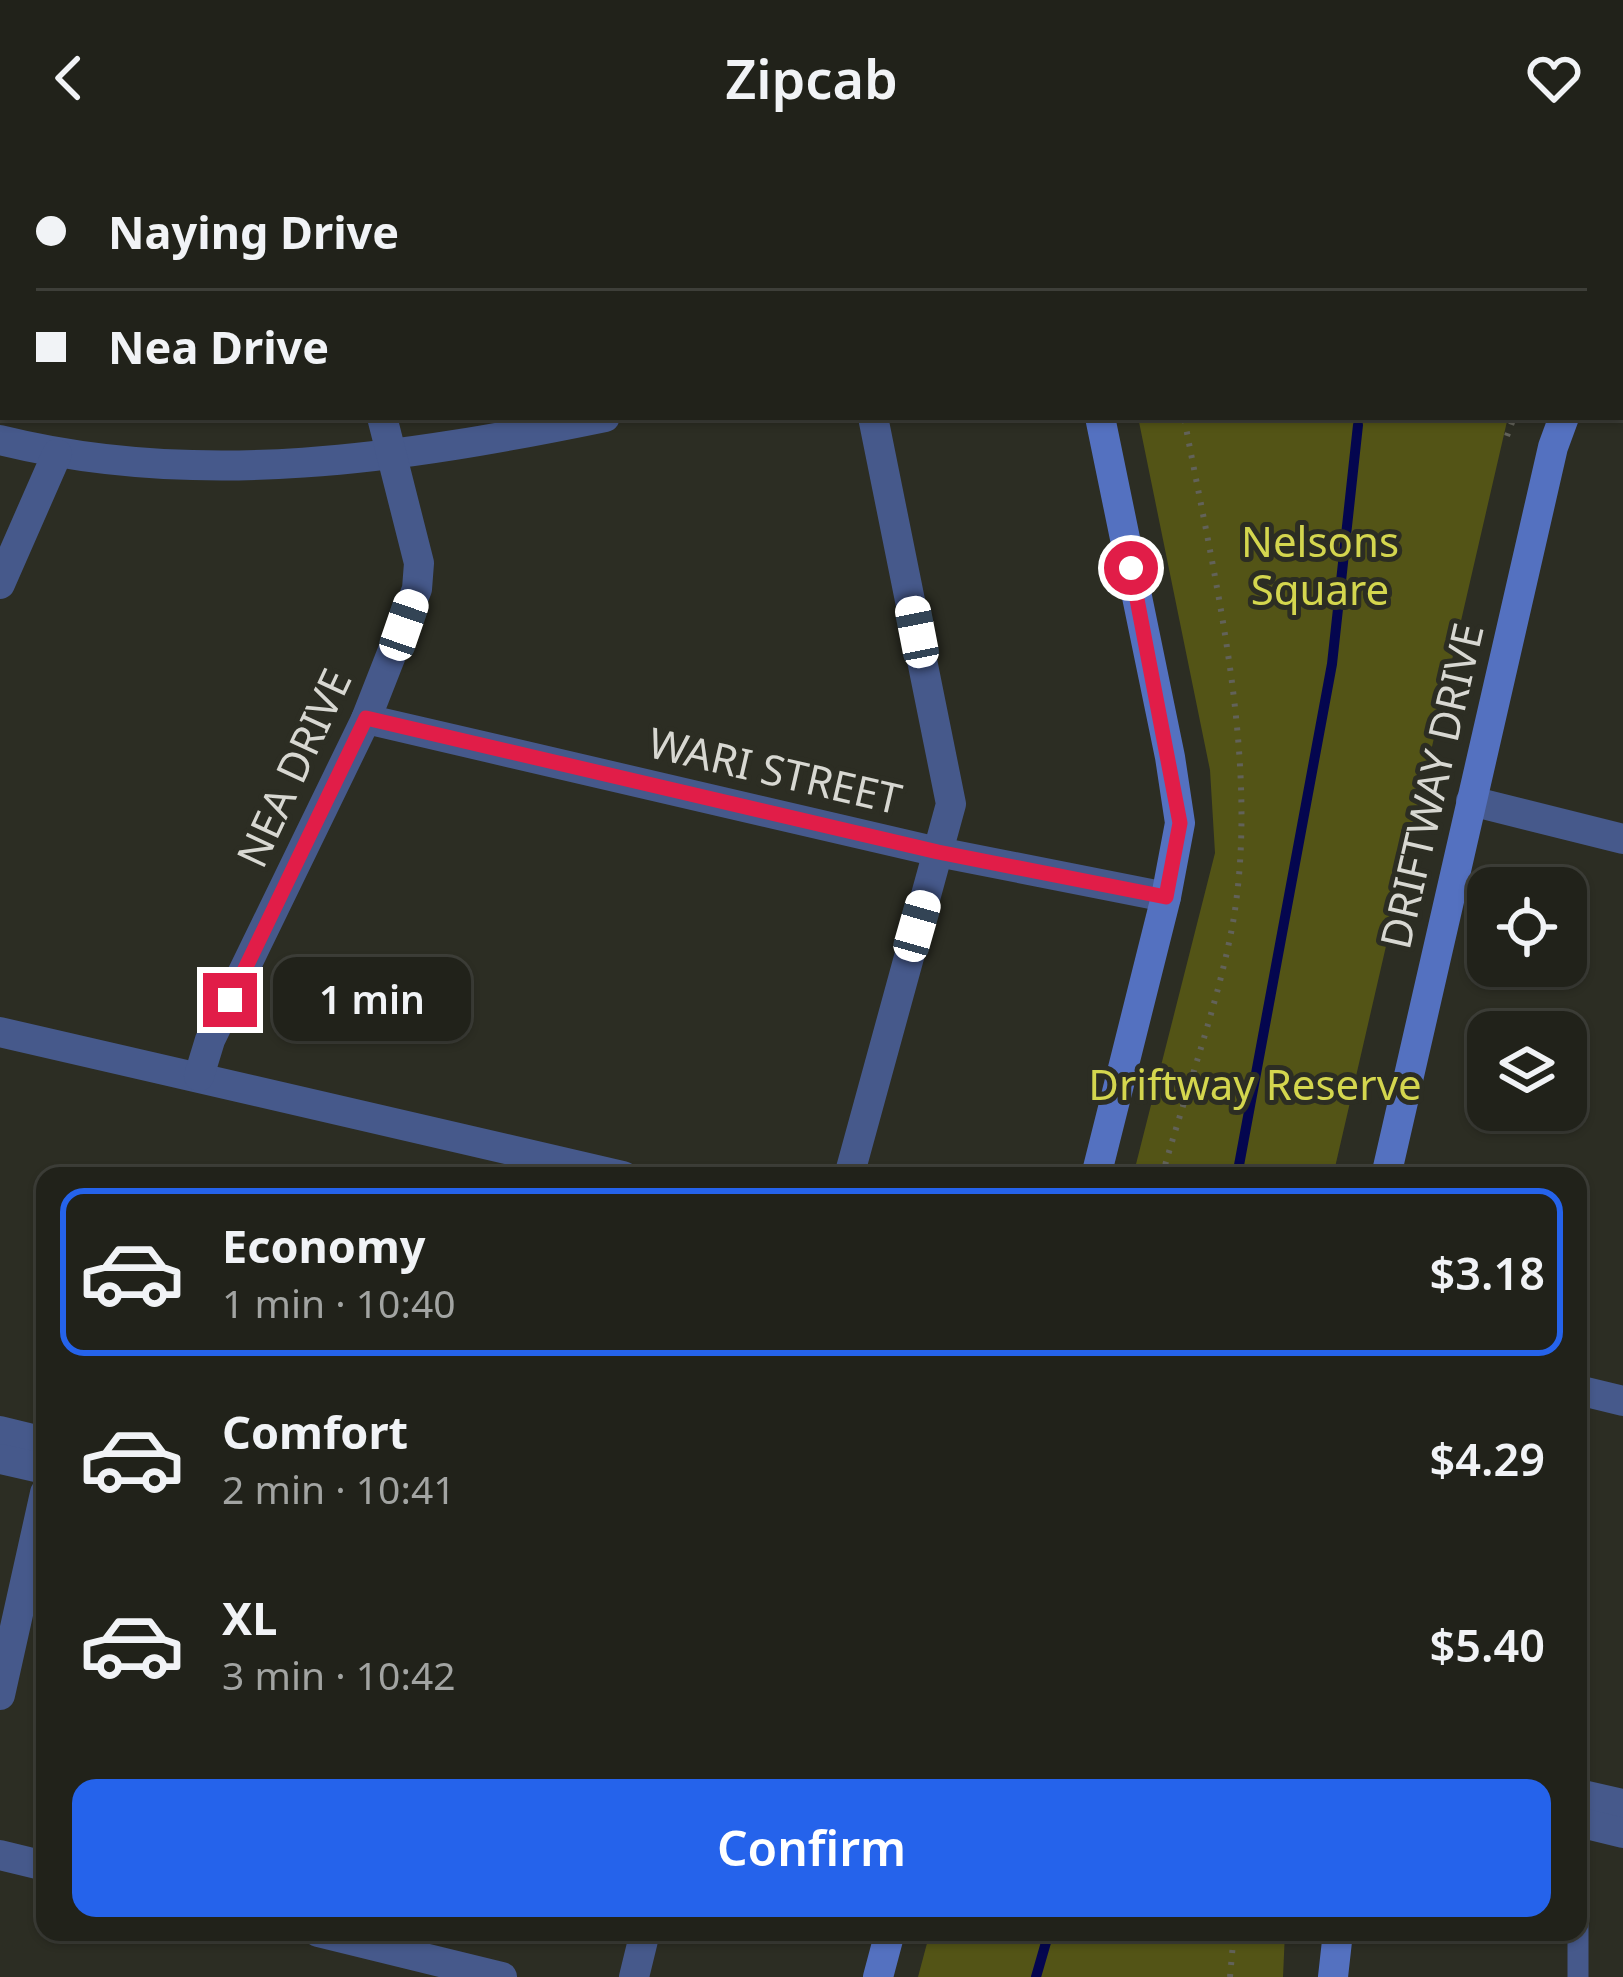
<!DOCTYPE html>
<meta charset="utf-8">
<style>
:root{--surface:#21221a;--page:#2d2f27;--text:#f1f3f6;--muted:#a2a4a2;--line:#3e3f39;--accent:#2563eb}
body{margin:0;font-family:"Noto Sans",sans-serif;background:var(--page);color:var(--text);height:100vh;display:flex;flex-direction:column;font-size:45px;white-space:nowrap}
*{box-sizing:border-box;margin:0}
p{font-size:39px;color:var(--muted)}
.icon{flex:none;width:66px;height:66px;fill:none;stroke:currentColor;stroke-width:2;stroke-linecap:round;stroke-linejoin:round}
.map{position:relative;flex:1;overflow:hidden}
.panel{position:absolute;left:36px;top:1011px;width:1551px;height:774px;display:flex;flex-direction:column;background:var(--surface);border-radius:24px;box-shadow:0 3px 9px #0004,0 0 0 3px var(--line)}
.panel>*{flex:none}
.guide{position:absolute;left:0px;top:0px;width:1623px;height:264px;box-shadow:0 3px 9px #0004,0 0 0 3px var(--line);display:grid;align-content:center;height:264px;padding:0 36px;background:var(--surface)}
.tools{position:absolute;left:1467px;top:711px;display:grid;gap:24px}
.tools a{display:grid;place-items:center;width:120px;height:120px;border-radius:24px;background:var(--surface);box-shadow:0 3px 9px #0004,0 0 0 3px var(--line);font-size:60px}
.end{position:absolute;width:54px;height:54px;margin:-27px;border:15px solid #e11d48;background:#fff;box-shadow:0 0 0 6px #fff}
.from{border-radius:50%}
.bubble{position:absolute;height:84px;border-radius:24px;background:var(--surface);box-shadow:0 3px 9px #0004,0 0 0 3px var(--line);font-size:39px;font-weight:600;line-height:84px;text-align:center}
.car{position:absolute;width:36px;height:72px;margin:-36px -18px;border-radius:15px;box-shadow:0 0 9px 3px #0007;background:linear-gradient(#fff 24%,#345 0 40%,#fff 0 76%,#345 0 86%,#fff 0)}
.guide b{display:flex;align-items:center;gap:42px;height:114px;font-size:45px}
.guide b+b{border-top:3px solid var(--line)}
.guide i{width:30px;height:30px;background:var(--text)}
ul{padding:21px 0 0;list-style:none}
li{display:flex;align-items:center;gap:36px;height:168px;margin:0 24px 18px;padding:0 12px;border:6px solid transparent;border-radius:24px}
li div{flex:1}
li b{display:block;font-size:45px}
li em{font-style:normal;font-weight:600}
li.current{border-color:var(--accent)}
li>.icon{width:108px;height:108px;stroke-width:1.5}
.primary-button{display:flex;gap:24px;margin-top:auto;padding:24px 36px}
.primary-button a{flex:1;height:138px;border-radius:24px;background:var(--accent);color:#fff;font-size:48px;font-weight:600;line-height:138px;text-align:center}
header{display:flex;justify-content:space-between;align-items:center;height:156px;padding:0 36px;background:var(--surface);font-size:54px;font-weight:600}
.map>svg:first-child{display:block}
.green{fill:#535416}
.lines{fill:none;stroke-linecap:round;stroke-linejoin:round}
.stream{stroke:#04064f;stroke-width:10}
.path{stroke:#626259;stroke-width:6;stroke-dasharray:3 9;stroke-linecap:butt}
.lane{stroke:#46598b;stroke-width:21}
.street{stroke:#46598b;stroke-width:30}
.secondary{stroke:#5471c0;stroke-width:30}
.route{stroke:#e11d48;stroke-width:15}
.labels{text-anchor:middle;stroke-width:10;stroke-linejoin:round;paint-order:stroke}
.park-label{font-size:42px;fill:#d4d64e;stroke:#2c2d23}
.street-label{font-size:42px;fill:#d8d8d2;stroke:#2c2d23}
</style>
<header><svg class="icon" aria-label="back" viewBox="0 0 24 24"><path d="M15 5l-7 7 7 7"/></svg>Zipcab<svg class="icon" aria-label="heart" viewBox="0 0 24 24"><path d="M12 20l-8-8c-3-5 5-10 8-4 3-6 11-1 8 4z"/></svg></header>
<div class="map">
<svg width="1623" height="1821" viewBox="0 0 1623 1821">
<rect width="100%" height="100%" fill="#2c2d23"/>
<!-- green -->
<g class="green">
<path d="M1085,0H1609L1608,3Z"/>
<path d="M1138,261H1508L1333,1020H1133L1215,697L1210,614Z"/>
<path d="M930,1776H1285L1283,1821H918Z"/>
</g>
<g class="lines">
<!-- stream -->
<g class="stream">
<path d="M1237,1020L1332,508L1358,269"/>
<path d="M1036,1821L1049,1776"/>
</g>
<!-- path -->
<g class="path">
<path d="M1099,0L1101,3"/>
<path d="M1619,3L1620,0"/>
<path d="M1507,280L1514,261"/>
<path d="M1162,1020C1185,938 1216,855 1232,772C1262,608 1214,422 1184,261"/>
<path d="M1230,1821L1234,1776"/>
</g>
<!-- lane -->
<path class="lane" d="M1578,1821V1683"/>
<!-- street -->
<g class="street">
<path d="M329,0L330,3"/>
<path d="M544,0L545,3"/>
<path d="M821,0V3"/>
<path d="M0,96H3"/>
<path d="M0,284C201,334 406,302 605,261"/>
<path d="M0,428L57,298"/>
<path d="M366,563L938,696L1166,741"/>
<path d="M1471,645L1623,683"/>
<path d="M0,876L623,1020"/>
<path d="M199,920L210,884L366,563L417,433L419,407L382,261"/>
<path d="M849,1020L951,648L873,261"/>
<path d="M1578,1234L1623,1245"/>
<path d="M0,1275L45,1286"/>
<path d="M0,1303L45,1313"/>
<path d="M0,1539L45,1337"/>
<path d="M1578,1638L1623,1648"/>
<path d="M1578,1666L1623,1677"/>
<path d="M0,1699L45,1710"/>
<path d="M318,1776L502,1821"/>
<path d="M634,1821L645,1776"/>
</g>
<!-- secondary -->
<g class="secondary">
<path d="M1049,0V3"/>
<path d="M1620,116L1623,108"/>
<path d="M1096,1020L1166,741L1180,667L1170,601L1100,261"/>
<path d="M1386,1020L1553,291L1564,261"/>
<path d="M878,1821L890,1776"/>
<path d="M1333,1821L1338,1776"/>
</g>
</g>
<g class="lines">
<!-- route -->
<path class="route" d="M230,844L366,562L938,696L1166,741L1180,667L1131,412"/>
</g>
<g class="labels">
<!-- park labels -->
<g class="park-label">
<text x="1320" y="401">Nelsons<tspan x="1320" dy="48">Square</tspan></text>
<text x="1255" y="944">Driftway Reserve</text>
</g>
<!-- street labels -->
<g class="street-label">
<text transform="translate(294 612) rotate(-65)" y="15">NEA DRIVE</text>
<text transform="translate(775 615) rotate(13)" y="15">WARI STREET</text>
<text transform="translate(1432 630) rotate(-77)" y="15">DRIFTWAY DRIVE</text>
</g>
</g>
</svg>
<div class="tools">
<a><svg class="icon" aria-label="locate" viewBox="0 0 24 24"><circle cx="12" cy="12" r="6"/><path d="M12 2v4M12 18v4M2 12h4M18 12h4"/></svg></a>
<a><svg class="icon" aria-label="layers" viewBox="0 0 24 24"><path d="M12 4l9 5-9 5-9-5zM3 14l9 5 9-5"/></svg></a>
</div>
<i class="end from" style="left:1131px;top:412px"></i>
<i class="end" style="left:230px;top:844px"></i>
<div class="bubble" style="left:273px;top:801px;width:198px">1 min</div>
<i class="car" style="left:404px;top:469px;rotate:19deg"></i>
<i class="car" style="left:917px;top:476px;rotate:349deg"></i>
<i class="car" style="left:917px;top:770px;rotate:16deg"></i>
<div class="guide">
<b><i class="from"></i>Naying Drive</b>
<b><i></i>Nea Drive</b>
</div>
<section class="panel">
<ul>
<li class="current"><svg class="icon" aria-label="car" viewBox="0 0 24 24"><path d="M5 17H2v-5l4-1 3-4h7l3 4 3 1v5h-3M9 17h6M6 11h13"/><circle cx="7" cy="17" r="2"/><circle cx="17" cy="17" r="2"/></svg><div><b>Economy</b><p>1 min · 10:40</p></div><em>$3.18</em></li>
<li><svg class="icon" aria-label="car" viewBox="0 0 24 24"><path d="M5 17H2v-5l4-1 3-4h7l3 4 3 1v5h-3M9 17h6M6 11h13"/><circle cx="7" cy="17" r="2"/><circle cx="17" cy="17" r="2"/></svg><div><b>Comfort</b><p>2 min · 10:41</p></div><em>$4.29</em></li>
<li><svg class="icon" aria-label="car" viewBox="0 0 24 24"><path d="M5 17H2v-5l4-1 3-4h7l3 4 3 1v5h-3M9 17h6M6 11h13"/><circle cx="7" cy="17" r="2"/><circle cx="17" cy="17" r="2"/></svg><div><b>XL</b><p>3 min · 10:42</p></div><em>$5.40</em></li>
</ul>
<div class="primary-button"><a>Confirm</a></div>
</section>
</div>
